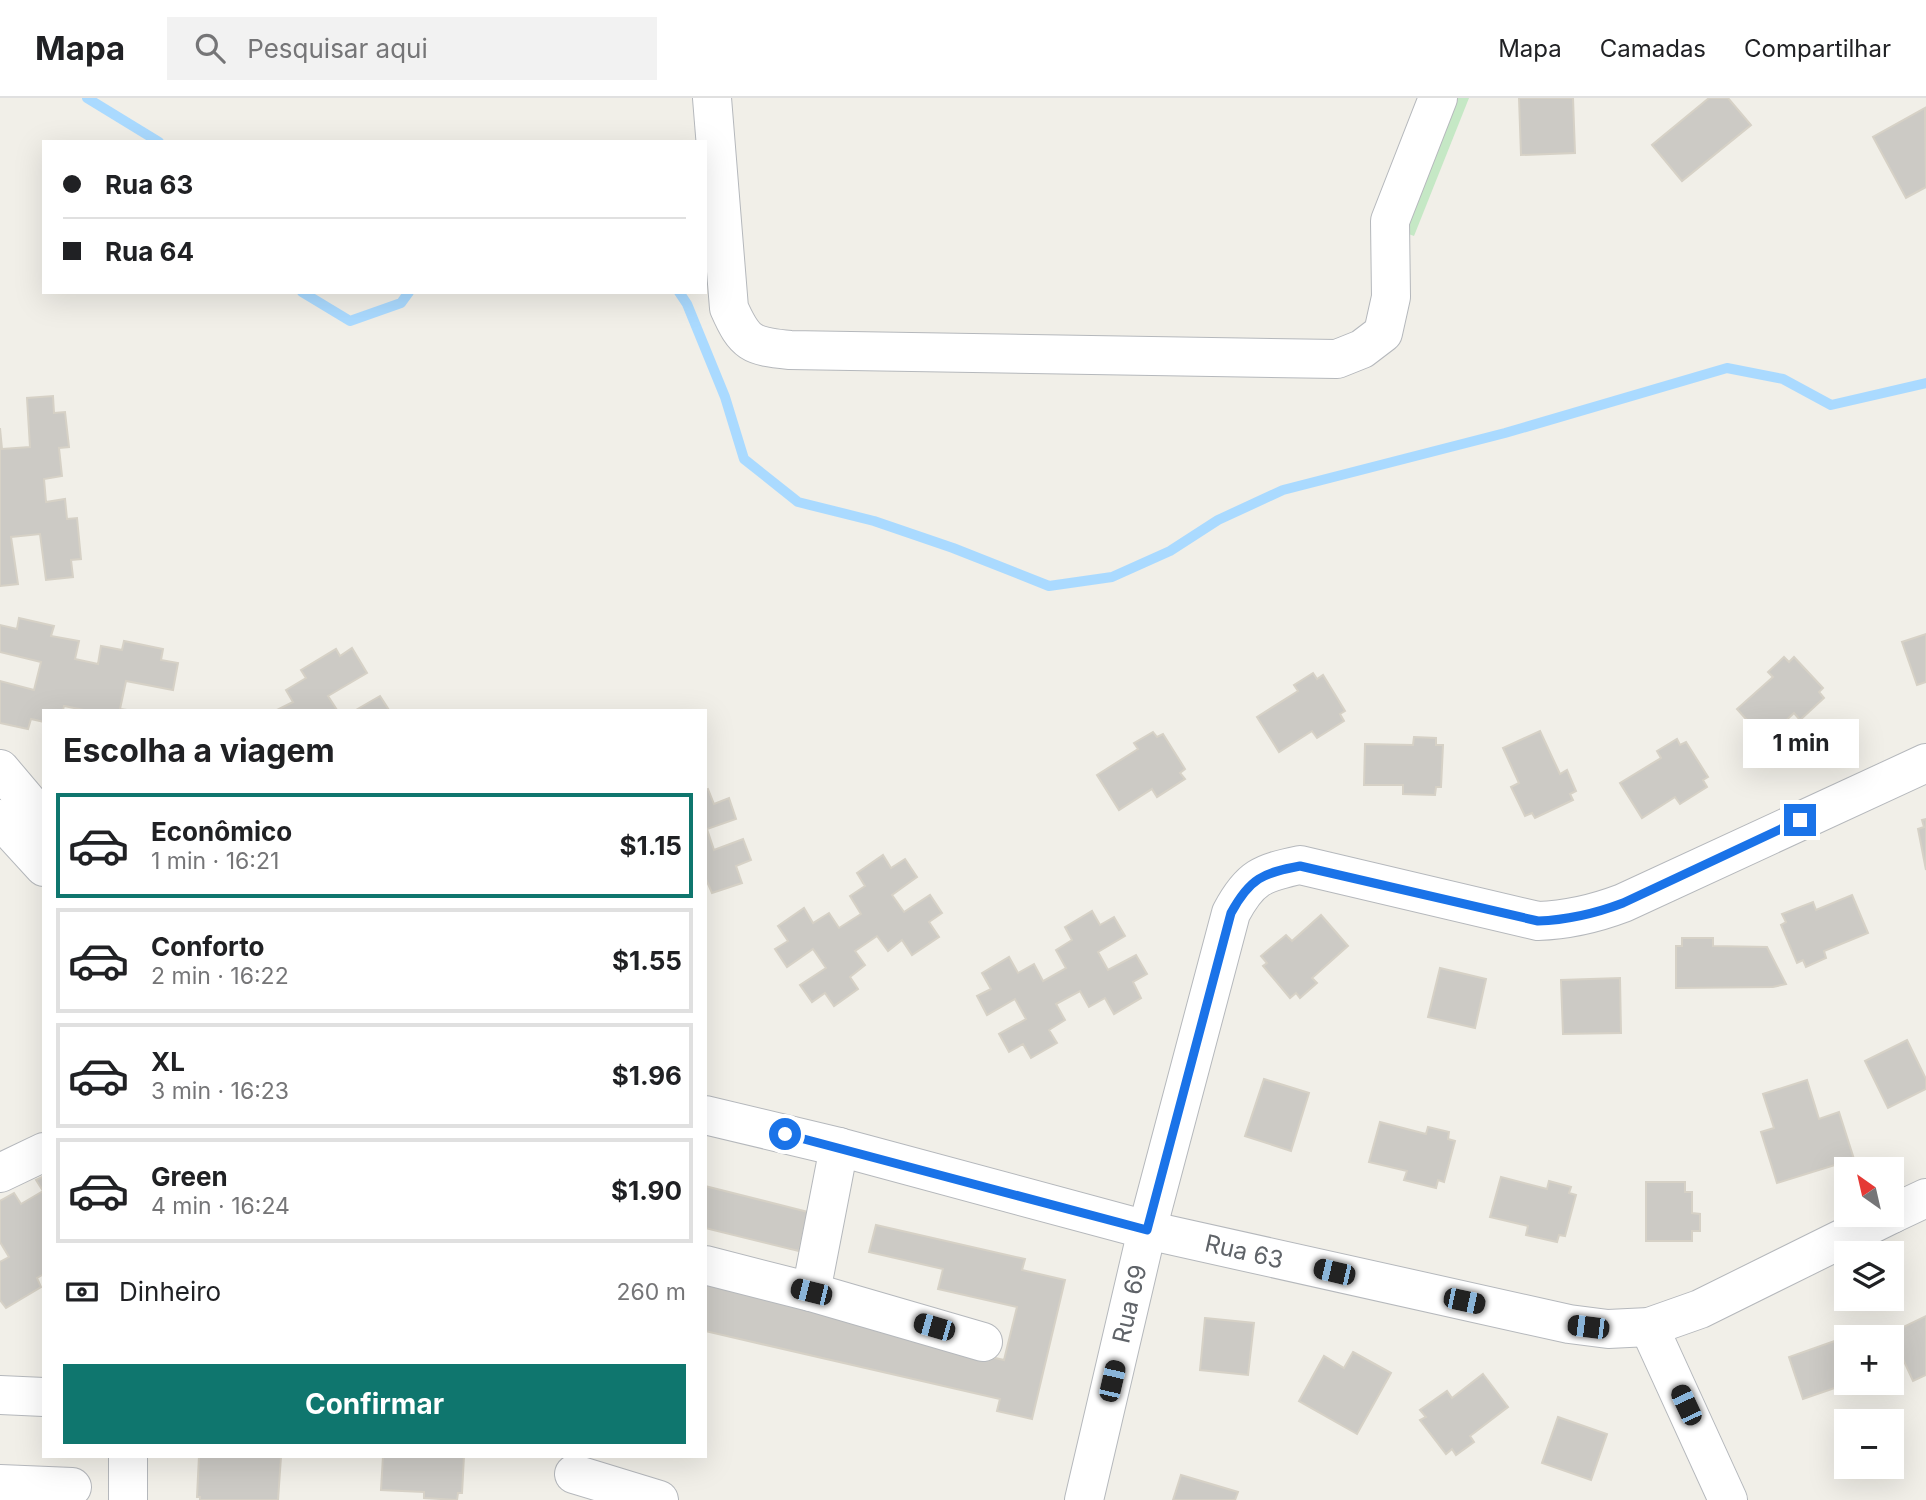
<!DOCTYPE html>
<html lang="pt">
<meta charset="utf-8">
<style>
:root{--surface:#fff;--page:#f2f2f2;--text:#202124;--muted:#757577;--line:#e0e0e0;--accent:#0f766e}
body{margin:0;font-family:Inter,sans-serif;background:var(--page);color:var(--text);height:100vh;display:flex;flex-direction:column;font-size:26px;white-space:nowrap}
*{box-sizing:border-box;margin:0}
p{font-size:23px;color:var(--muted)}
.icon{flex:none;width:38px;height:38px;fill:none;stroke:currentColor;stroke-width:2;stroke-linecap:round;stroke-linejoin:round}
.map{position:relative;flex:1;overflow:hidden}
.details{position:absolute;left:42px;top:611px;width:665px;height:749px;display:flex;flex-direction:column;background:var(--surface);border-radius:0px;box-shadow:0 7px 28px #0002}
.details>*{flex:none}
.hud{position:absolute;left:42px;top:42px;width:665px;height:154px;border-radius:0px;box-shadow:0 7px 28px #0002;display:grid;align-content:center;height:154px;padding:0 21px;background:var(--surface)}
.needle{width:46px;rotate:326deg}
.buttons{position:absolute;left:1834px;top:1059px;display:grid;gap:14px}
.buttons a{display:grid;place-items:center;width:70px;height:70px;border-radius:0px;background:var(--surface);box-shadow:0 7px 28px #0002;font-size:35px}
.end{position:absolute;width:32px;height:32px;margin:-16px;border:9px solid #1a73e8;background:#fff;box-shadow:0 0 0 4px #fff}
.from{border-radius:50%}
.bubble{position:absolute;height:49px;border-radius:0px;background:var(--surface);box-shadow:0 7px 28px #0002;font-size:23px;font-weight:700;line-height:49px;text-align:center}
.car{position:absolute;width:21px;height:42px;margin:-21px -10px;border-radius:9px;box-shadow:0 0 5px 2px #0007;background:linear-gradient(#222 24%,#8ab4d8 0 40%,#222 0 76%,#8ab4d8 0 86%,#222 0)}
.hud b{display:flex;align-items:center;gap:24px;height:66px;font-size:26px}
.hud b+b{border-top:2px solid var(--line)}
.hud i{width:18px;height:18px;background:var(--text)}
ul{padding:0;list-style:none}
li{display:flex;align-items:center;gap:21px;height:105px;margin:0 14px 10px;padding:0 7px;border:4px solid var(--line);border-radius:0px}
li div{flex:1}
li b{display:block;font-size:26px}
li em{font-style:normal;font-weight:700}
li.current{border-color:var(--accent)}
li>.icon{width:63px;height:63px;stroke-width:1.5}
h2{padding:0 21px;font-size:32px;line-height:84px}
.pay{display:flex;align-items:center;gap:18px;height:77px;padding:0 21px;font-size:26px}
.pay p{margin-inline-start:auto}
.cta{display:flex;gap:14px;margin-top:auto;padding:14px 21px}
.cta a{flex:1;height:80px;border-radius:0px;background:var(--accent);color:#fff;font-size:28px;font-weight:700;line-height:80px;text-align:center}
header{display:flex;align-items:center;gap:42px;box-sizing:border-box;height:98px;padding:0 35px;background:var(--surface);border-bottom:2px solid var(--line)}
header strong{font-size:33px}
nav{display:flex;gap:38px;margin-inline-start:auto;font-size:24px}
.search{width:490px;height:63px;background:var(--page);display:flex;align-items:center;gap:18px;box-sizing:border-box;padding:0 24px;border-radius:0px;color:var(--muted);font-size:26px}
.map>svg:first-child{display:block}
.green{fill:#c5e8c5}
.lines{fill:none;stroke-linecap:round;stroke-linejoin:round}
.stream{stroke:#aadaff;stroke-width:10}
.building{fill:#cccac5;stroke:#d6d1c6;stroke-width:2}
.minor-casing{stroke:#b5b8bc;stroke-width:40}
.minor{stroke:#fff;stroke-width:38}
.route{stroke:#1a73e8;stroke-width:9}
.labels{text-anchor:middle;stroke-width:5;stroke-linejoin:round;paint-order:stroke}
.street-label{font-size:24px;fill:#5f6368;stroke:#fff}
</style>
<header>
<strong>Mapa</strong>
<div class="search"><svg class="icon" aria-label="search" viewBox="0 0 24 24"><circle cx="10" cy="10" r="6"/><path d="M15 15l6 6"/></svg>Pesquisar aqui</div>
<nav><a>Mapa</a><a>Camadas</a><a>Compartilhar</a></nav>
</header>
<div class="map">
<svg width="1926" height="1402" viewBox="0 0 1926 1402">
<rect width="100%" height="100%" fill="#f1efe8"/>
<!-- green -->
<path class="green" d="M1451,0H1469L1414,138L1398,132Z"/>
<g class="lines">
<!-- stream -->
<g class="stream">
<path d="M87,0L159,44"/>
<path d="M302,194L350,223L401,205L409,194"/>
<path d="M679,194L687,206L725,299L744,361L798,404L874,423L953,450L1049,488L1112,479L1170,453L1218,422L1283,392L1505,335L1727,270L1783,281L1831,307L1926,285"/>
</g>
</g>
<!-- building -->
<g class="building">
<path d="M1519,0H1573L1575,55L1521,57Z"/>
<path d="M1709,0H1728L1751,27L1682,83L1652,47Z"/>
<path d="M1925,10L1926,89L1906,100L1873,39Z"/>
<path d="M53,298L54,315L65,314L69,349L59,350L62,378L44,381L46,404L65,401L67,421L77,420L81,461L71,462L73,479L46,482L40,436L11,439L18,486L0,488V330L2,351L30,349L27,300Z"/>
<path d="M19,520L54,528L51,538L79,543L75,561L98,566L101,548L122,552L124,543L163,551L161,562L178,565L173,592L126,583L120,611L127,612H84L64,608L63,612H44V624L31,621L28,631L0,625V583L34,592L41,564L0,554V527L17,531Z"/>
<path d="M1926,536V584L1917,587L1902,544Z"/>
<path d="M352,550L367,575L328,598L337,612H277L293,604L286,592L306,580L301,572L336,551L340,558Z"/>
<path d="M1784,559L1789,564L1794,559L1823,590L1819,594L1824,600L1800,622L1794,615L1765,642L1737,611L1773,579L1768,574Z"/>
<path d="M1313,575L1317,581L1323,577L1345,613L1340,616L1344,623L1317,640L1312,633L1279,654L1257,619L1298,593L1294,587Z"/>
<path d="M380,598L389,612H356Z"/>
<path d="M1540,633L1560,676L1567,672L1576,693L1570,696L1573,702L1535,720L1532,715L1525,718L1511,689L1519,685L1503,650Z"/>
<path d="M1153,634L1157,639L1163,636L1185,671L1180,675L1185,681L1157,699L1152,691L1119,712L1097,677L1138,651L1134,645Z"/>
<path d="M1414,639L1436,640V647H1443L1441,689H1436L1435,697L1403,696V687H1364L1365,646L1413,647Z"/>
<path d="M1677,641L1680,647L1686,644L1708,679L1703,682L1707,689L1680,706L1675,699L1642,720L1620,685L1661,660L1657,653Z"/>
<path d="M708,691L714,706L729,700L736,721L707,731L714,752L743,741L751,762L736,768L742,785L712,795L705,779V692Z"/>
<path d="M1926,721V772L1918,731L1924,729L1922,722Z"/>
<path d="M883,757L891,770L905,761L917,779L892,797L904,814L930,797L942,815L929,824L939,839L912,857L902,842L888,853L877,838L855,853L865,867L850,879L858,891L834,908L825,895L812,904L800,887L826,870L813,851L787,869L775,851L788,843L778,828L804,810L813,825L829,815L839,830L861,816L850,798L865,788L857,775Z"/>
<path d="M1852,797L1868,835L1824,853L1826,860L1806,869L1803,862L1797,865L1781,827L1786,824L1782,816L1813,804L1816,812Z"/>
<path d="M1092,813L1100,827L1114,819L1125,838L1098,854L1108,872L1136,857L1147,876L1133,884L1141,900L1114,916L1105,900L1089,909L1080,893L1056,906L1065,922L1049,932L1057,945L1031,960L1023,946L1009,954L999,936L1026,921L1015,901L987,917L977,898L991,891L982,875L1009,859L1018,875L1034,866L1043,883L1066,870L1056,852L1072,842L1065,829Z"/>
<path d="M1321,817L1348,848L1312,880L1317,885L1300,900L1296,895L1290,900L1263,868L1267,865L1261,858L1286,837L1292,843Z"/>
<path d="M1682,840H1713V848L1767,849L1786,886L1773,889L1676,890V848H1682Z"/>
<path d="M1440,870L1486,881L1475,930L1428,919Z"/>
<path d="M1620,880L1621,935L1563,936L1561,882Z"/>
<path d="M1907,942L1926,981V991L1888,1010L1865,963Z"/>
<path d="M1264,981L1309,995L1291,1053L1245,1038Z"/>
<path d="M1807,982L1819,1021L1839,1014L1854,1061L1777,1085L1761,1034L1774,1030L1763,996Z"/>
<path d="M1380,1024L1426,1036L1428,1029L1449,1034L1448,1041L1455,1043L1444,1084L1438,1082L1436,1090L1404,1082L1407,1073L1369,1064Z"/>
<path d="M44,1078V1176L37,1180L41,1189L6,1210L0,1202V1164L9,1159L0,1144V1103L14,1095L21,1106L43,1093L36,1082Z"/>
<path d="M1501,1079L1547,1091L1549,1083L1571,1089L1569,1095L1576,1097L1565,1138L1559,1137L1557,1144L1526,1137L1528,1128L1490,1119Z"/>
<path d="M1646,1084H1685V1094H1692V1115L1700,1116V1133H1692V1143H1646Z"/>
<path d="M705,1088L808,1114L799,1153L705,1130Z"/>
<path d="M876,1127L1025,1161L1022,1172L1065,1182L1032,1321L997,1313L1000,1301L705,1233V1183L925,1244L1004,1262L1017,1209L938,1191L943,1171L869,1154Z"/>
<path d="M1926,1218V1277L1913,1283L1891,1235Z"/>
<path d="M1205,1220L1254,1225L1248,1277L1200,1272Z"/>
<path d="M1846,1239V1284H1852L1803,1301L1789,1259Z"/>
<path d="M1353,1254L1391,1275L1357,1336L1299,1303L1324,1258L1344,1270Z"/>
<path d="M1483,1276L1508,1309L1470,1338L1474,1344L1456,1357L1452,1351L1446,1356L1420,1322L1426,1319L1420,1312L1447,1293L1452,1300Z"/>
<path d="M1558,1319L1607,1336L1591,1382L1542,1365Z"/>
<path d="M199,1358L281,1359L278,1402H200V1399H197Z"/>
<path d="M383,1358H464L462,1395H458L457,1402L424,1400V1394L381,1392Z"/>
<path d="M1181,1377L1238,1394L1235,1402H1173Z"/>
</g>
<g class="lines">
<defs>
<g id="minor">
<path d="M712,0L729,210C745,246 751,248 790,252L1337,261L1362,251L1383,235L1391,199L1390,123L1438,0"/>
<path d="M0,671L44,723"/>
<path d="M0,721L44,769"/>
<path d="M705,1017L839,1049L1147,1132L1569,1226L1608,1231L1649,1229L1700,1211L1892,1116"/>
<path d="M0,1075L44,1054"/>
<path d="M1892,1116L1926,1100"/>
<path d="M705,1167L811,1194L983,1244"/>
<path d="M811,1194L839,1049"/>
<path d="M1649,1229L1728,1402"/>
<path d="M0,1297L44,1299"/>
<path d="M128,1358V1402"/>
<path d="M574,1376L659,1402"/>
<path d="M0,1386L72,1389"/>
<path d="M1084,1402L1147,1132L1231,815C1250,779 1262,775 1300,767L1538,823C1569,822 1594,816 1623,805L1926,665"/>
</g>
</defs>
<!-- minor casing -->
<use href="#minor" class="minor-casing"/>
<!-- minor -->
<use href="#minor" class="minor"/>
</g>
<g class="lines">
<!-- route -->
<path class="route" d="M785,1036L1147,1132L1231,815C1250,780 1263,775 1300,768L1538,823C1569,822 1594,816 1623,805L1800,722"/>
</g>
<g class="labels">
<!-- street labels -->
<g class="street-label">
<text transform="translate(1244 1154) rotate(13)" y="8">Rua 63</text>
<text transform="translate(1130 1206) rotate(-77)" y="8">Rua 69</text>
</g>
</g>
</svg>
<div class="buttons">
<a><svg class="needle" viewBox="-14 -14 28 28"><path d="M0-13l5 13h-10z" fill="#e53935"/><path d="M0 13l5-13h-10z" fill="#757577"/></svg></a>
<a><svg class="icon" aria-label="layers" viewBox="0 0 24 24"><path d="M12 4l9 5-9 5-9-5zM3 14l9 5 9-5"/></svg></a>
<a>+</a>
<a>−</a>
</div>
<i class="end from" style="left:785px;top:1036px"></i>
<i class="end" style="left:1800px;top:722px"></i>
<div class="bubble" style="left:1743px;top:621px;width:116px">1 min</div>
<i class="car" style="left:1334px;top:1174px;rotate:283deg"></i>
<i class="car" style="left:811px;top:1194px;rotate:284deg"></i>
<i class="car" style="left:1464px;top:1203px;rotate:102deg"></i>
<i class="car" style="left:934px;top:1229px;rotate:286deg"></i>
<i class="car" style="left:1588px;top:1229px;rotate:277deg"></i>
<i class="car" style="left:1112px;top:1283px;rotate:13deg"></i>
<i class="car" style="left:1686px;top:1307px;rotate:335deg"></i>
<div class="hud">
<b><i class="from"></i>Rua 63</b>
<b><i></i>Rua 64</b>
</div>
<section class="details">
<h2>Escolha a viagem</h2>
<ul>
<li class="current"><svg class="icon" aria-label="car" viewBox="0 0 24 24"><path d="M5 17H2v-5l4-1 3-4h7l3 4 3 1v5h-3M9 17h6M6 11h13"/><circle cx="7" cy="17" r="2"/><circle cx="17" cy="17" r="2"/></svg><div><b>Econômico</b><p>1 min · 16:21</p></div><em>$1.15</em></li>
<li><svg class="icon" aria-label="car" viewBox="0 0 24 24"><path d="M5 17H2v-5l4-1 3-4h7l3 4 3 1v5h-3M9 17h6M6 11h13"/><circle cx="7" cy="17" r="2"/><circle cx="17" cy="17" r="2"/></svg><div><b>Conforto</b><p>2 min · 16:22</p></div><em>$1.55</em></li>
<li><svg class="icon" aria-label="car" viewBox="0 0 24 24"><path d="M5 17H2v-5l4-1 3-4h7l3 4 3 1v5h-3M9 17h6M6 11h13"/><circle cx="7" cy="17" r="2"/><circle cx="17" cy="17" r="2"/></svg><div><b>XL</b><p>3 min · 16:23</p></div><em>$1.96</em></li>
<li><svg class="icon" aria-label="car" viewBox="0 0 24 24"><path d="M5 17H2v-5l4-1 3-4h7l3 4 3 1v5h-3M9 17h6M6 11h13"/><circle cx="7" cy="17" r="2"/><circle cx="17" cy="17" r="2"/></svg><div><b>Green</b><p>4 min · 16:24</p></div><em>$1.90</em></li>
</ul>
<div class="pay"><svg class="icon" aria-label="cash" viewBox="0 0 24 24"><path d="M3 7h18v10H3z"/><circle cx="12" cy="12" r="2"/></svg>Dinheiro<p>260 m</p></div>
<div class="cta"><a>Confirmar</a></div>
</section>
</div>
